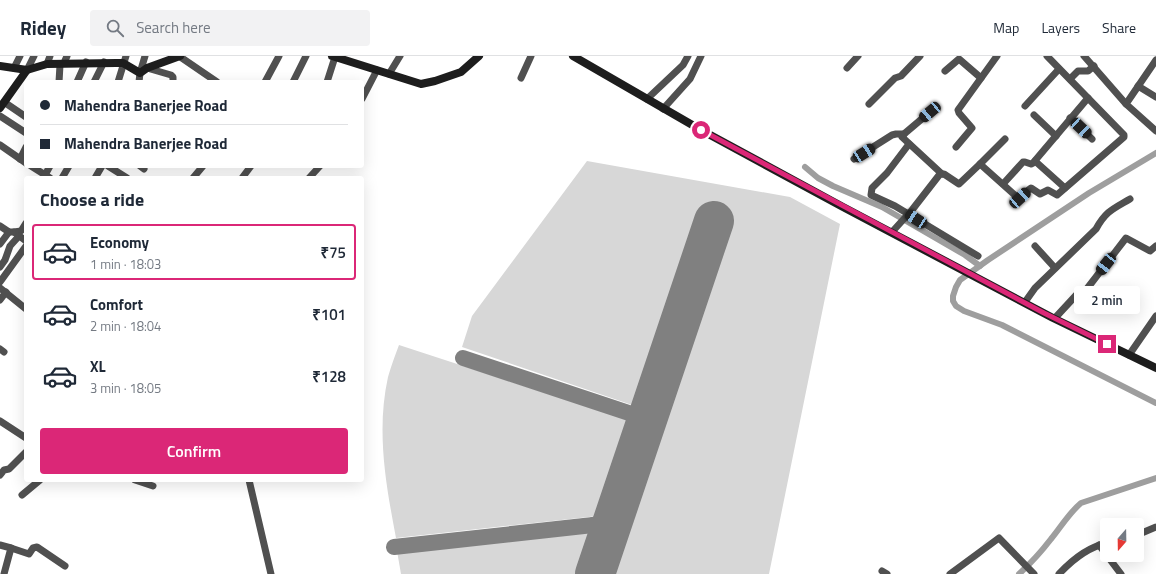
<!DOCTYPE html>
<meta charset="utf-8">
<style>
:root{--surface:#fff;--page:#f2f2f3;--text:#1f2937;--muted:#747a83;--line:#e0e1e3;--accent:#db2777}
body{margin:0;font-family:"Titillium Web",sans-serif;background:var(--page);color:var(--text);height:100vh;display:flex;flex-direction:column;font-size:15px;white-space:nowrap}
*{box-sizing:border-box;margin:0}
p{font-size:13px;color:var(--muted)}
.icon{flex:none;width:22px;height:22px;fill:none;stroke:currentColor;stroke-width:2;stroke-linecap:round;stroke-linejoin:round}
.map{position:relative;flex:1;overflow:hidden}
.panel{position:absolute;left:24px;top:120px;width:340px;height:306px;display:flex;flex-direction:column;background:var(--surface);border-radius:4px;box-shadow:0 4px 16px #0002}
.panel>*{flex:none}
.top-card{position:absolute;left:24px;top:24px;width:340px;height:88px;border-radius:4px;box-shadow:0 4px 16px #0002;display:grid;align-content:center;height:88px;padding:0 16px;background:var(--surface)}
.needle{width:26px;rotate:200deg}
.tools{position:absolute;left:1100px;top:462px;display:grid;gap:8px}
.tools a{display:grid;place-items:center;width:44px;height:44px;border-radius:4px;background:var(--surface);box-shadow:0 4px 16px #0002;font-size:20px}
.end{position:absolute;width:18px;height:18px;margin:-9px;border:5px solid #db2777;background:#fff;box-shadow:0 0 0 2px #fff}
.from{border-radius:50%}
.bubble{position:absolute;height:28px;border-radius:4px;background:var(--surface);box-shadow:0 4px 16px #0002;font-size:13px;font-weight:600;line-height:28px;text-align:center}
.car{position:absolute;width:12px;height:24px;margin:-12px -6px;border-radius:5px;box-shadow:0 0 3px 1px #0007;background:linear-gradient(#222 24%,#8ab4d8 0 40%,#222 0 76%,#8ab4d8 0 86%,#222 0)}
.top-card b{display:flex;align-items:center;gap:14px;height:38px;font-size:15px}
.top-card b+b{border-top:1px solid var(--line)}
.top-card i{width:10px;height:10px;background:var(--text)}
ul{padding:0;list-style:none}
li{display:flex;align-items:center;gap:12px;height:56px;margin:0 8px 6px;padding:0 8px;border:2px solid transparent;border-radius:4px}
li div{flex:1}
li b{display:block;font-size:15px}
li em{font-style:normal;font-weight:600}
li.on{border-color:var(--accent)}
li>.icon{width:36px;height:36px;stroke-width:1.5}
h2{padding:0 16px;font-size:18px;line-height:48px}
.cta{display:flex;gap:8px;margin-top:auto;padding:8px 16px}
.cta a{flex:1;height:46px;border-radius:4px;background:var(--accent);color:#fff;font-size:16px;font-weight:600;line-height:46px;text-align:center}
header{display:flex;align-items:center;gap:24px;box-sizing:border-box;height:56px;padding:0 20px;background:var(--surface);border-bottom:1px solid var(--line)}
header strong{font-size:19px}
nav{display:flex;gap:22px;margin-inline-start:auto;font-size:14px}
.search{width:280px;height:36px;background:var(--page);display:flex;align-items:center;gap:10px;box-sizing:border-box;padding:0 14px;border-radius:4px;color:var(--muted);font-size:15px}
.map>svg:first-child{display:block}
.green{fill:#d7d7d7}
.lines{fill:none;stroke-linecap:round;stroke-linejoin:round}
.canal{stroke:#9e9e9e;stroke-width:6}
.taxiway{stroke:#808080;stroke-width:16}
.runway{stroke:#808080;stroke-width:40}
.street{stroke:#505050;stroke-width:7}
.secondary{stroke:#1d1d1d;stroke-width:8}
.route{stroke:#db2777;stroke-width:5}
</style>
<header>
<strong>Ridey</strong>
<div class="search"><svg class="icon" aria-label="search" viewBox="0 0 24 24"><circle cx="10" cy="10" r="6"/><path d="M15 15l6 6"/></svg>Search here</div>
<nav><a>Map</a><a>Layers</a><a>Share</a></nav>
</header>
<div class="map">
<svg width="1156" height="518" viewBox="0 0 1156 518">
<rect width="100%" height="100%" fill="#fff"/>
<!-- green -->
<g class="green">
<path d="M587,105L790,141L840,168L769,518H606L723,166L699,158L635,350L462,291L472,260Z"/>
<path d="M399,289L631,365L598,460L396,482C386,429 376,375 388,321C391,310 395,300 399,289Z"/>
<path d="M593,476L579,518H401L397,495Z"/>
</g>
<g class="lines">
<!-- canal -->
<g class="canal">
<path d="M1156,97L1089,137L988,204L960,224L956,231L953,240V245L956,250L964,255L1002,269L1156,347"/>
<path d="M805,111L818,122L833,130L882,151L965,199L980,210"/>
<path d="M1019,518C1031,507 1041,496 1051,483C1061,471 1069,457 1081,447L1156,422"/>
</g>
<!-- taxiway -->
<g class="taxiway">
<path d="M463,302L647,363"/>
<path d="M593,469C603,467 609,462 616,455"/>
<path d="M394,491L593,469L596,470L607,482"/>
</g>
<!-- runway -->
<path class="runway" d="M595,518L714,165"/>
<!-- street -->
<g class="street">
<path d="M179,0L217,26"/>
<path d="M1084,0L1126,48"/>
<path d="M1156,4L1126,48L1156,75"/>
<path d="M64,7L67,0"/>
<path d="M47,8L50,0"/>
<path d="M14,12L20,0"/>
<path d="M147,12L171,19L173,21V26"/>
<path d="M847,12L858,0"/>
<path d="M27,14L34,0"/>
<path d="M945,15L959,3L981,22"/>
<path d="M389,18L400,0"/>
<path d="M521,22L531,0"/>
<path d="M1070,23L1078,15H1088L1094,10"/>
<path d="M59,26L60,9"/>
<path d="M77,26L86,6"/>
<path d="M94,26L104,6"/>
<path d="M118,26L126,0"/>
<path d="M139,26L140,17L145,0"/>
<path d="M265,26L279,0"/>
<path d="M293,26L306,0"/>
<path d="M327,26L335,1"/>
<path d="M1138,30L1156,41"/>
<path d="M362,43L377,14"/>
<path d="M647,43L683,9L688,0"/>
<path d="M4,46L26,61"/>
<path d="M869,48L895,22L901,20L920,0"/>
<path d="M1025,50L1059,13"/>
<path d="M663,53L690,23L701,0"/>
<path d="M930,56L904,78L902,81L942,118"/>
<path d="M1034,59L1056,80"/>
<path d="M0,60L26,77"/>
<path d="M1070,62L1092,83"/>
<path d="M909,88L887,117L872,132L871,139L895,150L978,200"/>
<path d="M0,89L26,107"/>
<path d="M956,91L972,72L959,57L958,54L997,0"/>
<path d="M20,103L26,91"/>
<path d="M854,103L892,79L896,78H904"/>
<path d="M1035,105L1065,132"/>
<path d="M980,108L1005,83"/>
<path d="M31,110L50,122"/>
<path d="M108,110L127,122"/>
<path d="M140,110L144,113"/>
<path d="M45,119L50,110"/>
<path d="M62,122L69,110"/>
<path d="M95,122L102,110"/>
<path d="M193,122L203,110"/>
<path d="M242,122L251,110"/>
<path d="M309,122L320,110"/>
<path d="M1003,128L1023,106H1025L1031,108L1033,107L1088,42"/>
<path d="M0,170L9,176H14L26,185"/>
<path d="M14,176L21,175L26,167"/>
<path d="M892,176L912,154L940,118H944L959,128L980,108L1018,142L1031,132L1040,138L1048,134L1057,139L1124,81V79L1047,0"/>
<path d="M0,188L9,176"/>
<path d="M1035,190L1055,212"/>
<path d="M0,211L5,204L10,190L19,180"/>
<path d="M0,226L26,190"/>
<path d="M0,232L26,253"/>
<path d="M0,244L6,236"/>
<path d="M1025,246L1035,232L1096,173C1106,155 1113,153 1130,143"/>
<path d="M1055,262L1080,235L1086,234L1126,182L1150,195L1156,190"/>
<path d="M0,293L4,296"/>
<path d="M1129,299L1156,260"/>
<path d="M0,365L26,382"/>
<path d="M0,419L4,414L9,413L26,396"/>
<path d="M135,424L153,430"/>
<path d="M249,424L271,518"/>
<path d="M22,439L40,424"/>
<path d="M1137,479L1156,471"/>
<path d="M0,489L11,492L4,518"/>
<path d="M1099,489L1121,518"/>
<path d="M11,492L29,498L33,492L37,491L65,510"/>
<path d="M882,515L887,518"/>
<path d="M950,518L999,482L1034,518"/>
<path d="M1059,518C1072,504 1088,491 1107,487"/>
</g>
<!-- secondary -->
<g class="secondary">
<path d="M332,0L421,28L435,25L461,16L479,0"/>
<path d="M573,0L701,74L843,151L1053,262L1156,312"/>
<path d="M0,10L27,14L47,8L116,7H123L140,17L147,12L180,0"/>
<path d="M0,52L27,14"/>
</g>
</g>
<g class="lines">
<!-- route -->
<path class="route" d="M701,74L1044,257L1107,288"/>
</g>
</svg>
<div class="tools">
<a><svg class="needle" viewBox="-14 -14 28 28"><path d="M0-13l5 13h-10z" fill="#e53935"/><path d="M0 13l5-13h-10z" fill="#747a83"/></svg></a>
</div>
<i class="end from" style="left:701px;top:74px"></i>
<i class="end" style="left:1107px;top:288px"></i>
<div class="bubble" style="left:1074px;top:230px;width:66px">2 min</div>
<i class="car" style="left:930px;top:56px;rotate:230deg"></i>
<i class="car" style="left:1081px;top:72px;rotate:133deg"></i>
<i class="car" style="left:864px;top:97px;rotate:58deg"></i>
<i class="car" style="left:1020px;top:142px;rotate:48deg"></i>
<i class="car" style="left:916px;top:163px;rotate:303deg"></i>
<i class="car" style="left:1106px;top:208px;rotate:218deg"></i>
<div class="top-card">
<b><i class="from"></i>Mahendra Banerjee Road</b>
<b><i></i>Mahendra Banerjee Road</b>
</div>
<section class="panel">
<h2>Choose a ride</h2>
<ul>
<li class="on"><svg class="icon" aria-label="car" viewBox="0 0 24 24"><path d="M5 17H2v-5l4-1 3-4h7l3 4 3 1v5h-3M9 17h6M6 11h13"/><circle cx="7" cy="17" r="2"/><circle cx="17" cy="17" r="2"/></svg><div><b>Economy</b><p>1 min · 18:03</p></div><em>₹75</em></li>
<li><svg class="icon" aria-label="car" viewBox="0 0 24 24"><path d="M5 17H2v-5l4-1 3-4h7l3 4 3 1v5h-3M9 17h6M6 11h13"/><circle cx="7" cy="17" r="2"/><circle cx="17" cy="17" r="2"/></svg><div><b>Comfort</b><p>2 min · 18:04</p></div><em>₹101</em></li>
<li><svg class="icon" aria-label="car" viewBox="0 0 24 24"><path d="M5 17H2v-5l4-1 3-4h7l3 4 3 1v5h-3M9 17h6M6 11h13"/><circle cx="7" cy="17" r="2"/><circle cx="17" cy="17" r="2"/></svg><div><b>XL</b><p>3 min · 18:05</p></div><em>₹128</em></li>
</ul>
<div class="cta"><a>Confirm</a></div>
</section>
</div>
